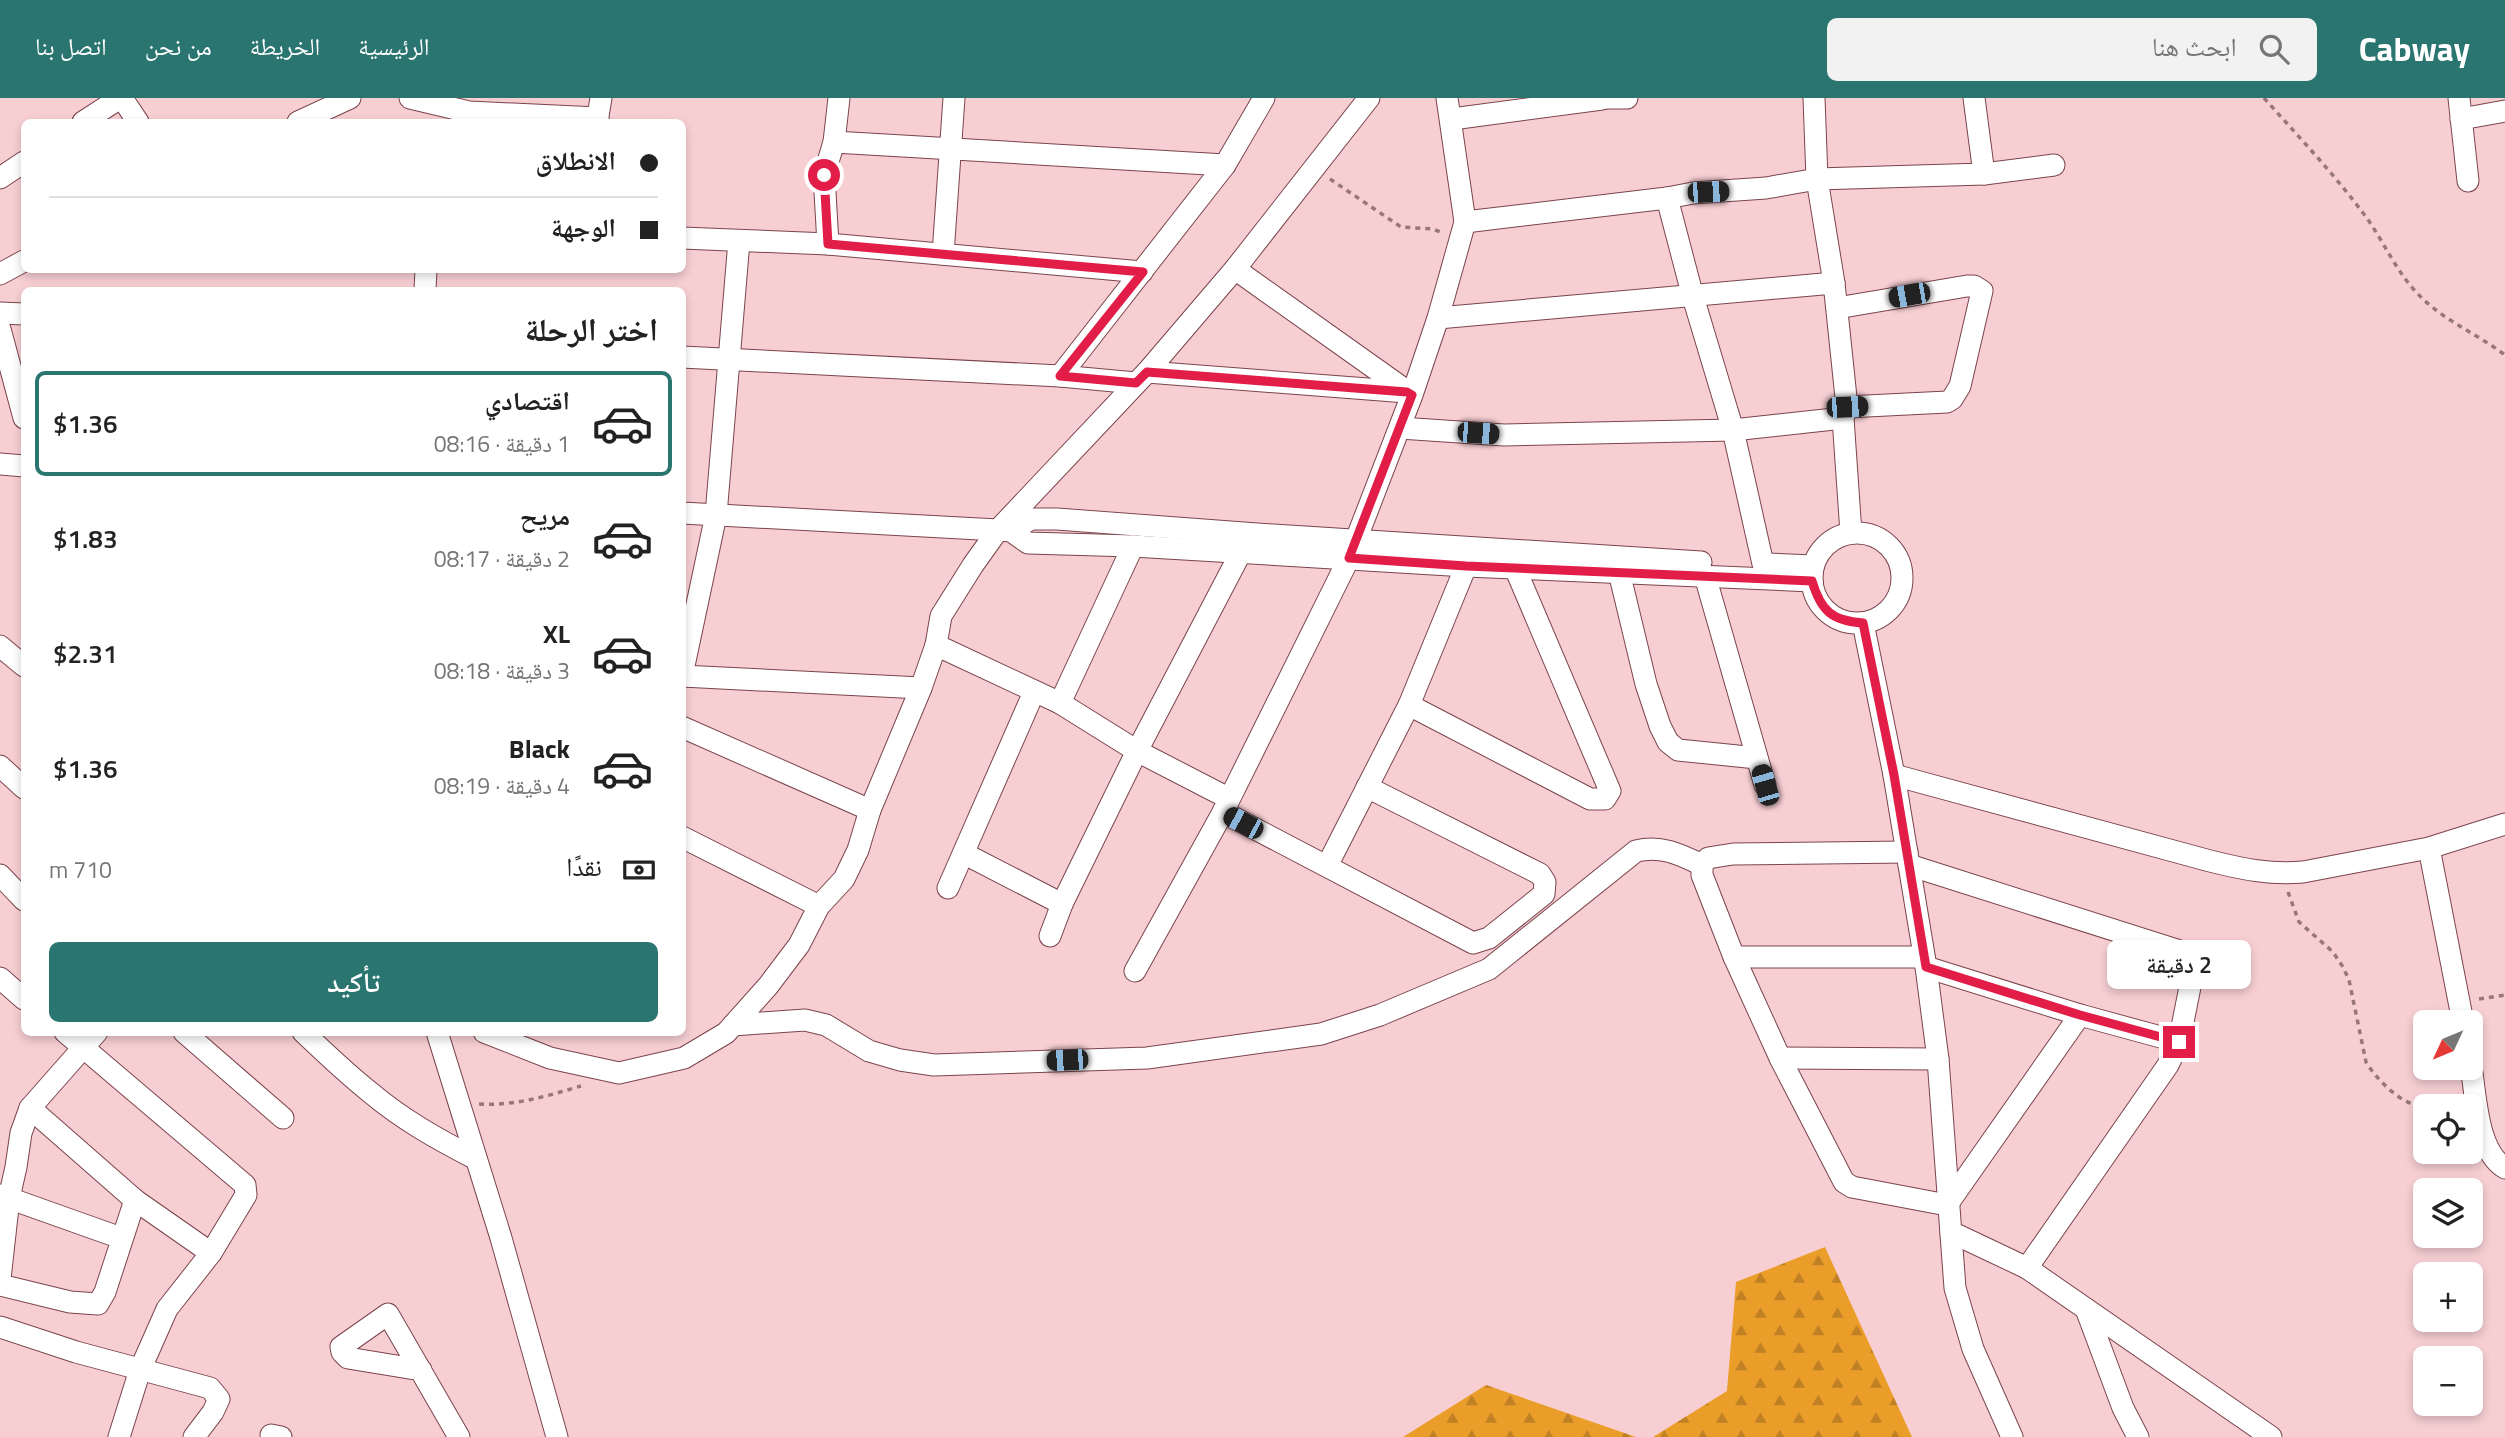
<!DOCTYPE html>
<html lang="ar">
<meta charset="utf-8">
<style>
:root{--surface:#fff;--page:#f2f2f2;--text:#222;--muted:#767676;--line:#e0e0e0;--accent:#2b7571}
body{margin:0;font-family:"Titillium Web","Noto Naskh Arabic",sans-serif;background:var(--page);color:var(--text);direction:rtl;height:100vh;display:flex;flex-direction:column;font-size:26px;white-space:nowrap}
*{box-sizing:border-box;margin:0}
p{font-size:23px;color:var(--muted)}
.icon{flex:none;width:38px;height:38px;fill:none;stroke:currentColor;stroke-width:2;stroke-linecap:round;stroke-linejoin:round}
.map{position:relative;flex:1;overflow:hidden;direction:ltr}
.panel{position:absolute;left:21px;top:189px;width:665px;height:749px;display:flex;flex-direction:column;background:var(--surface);border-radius:10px;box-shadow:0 4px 10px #0003;direction:rtl}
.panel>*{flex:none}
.hud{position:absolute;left:21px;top:21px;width:665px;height:154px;border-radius:10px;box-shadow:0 4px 10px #0003;direction:rtl;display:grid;align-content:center;height:154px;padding:0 28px;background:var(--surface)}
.needle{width:46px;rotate:226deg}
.fabs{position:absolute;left:2413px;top:912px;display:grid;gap:14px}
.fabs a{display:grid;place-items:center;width:70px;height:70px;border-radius:10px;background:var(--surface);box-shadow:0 4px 10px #0003;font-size:35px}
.end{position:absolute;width:32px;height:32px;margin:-16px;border:9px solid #e11d48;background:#fff;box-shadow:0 0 0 4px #fff}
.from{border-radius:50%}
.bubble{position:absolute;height:49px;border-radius:10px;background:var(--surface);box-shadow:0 4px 10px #0003;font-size:23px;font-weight:600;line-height:49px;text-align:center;direction:rtl}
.car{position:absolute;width:21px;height:42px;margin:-21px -10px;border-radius:9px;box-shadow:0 0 5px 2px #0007;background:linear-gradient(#222 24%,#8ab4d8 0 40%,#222 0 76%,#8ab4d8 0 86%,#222 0)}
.hud b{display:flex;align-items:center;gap:24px;height:66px;font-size:26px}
.hud b+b{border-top:2px solid var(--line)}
.hud i{width:18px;height:18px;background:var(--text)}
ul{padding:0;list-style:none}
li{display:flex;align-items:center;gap:21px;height:105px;margin:0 14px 10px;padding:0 14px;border:4px solid transparent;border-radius:10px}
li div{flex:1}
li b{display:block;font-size:26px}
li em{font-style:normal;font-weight:600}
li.selected{border-color:var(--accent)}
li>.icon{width:63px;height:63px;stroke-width:1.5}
h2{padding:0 28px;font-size:32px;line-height:84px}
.pay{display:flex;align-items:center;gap:18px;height:77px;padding:0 28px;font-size:26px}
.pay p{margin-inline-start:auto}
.primary-button{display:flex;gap:14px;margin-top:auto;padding:14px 28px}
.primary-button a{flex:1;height:80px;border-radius:10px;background:var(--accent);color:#fff;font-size:28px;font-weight:600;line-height:80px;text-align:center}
header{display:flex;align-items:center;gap:42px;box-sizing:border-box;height:98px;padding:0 35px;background:var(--accent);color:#fff}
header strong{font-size:33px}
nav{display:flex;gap:38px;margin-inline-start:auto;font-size:24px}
.search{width:490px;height:63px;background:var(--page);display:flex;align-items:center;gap:18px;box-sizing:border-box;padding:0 24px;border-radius:10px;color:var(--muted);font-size:26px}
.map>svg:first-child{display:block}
.forest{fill:url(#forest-firs)}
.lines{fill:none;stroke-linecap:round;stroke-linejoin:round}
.minor-casing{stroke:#7b444c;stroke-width:23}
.path{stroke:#97777b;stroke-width:3.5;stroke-dasharray:5 5;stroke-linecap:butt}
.minor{stroke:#fff;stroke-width:21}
.route{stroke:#e11d48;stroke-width:9}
</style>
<header>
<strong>Cabway</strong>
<div class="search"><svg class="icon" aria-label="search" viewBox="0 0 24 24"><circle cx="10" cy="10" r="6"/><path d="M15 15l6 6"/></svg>ابحث هنا</div>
<nav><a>الرئيسية</a><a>الخريطة</a><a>من نحن</a><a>اتصل بنا</a></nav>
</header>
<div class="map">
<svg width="2505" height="1339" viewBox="0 0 2505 1339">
<defs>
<pattern id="forest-firs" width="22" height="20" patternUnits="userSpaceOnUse" patternTransform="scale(1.75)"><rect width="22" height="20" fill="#eb9d2a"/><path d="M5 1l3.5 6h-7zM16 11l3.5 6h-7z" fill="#c08024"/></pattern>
</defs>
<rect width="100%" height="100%" fill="#f7cfd3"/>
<!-- forest -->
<g class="forest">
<path d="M1825,1149L1912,1339H1653L1727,1293L1736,1184Z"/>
<path d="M1486,1287L1636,1339H1403Z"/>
</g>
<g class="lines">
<defs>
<g id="minor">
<path d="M122,0L138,24"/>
<path d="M410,0L469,14L598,20"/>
<path d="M1601,0H1627"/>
<path d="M1814,0L1817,81L1834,185L1847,309L1843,320L1851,435"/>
<path d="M2459,0L2468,83"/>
<path d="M1452,21L1602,1"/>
<path d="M2461,21L2505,13"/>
<path d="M83,24L120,0"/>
<path d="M298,24L350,0"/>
<path d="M597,24L601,0"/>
<path d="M834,44L839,0"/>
<path d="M1984,76L2054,67"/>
<path d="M0,80L24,64"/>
<path d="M1465,124L1667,100"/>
<path d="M682,140L828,146L1142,174"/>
<path d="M828,146L824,77L834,44L1225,67"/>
<path d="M943,156L954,0"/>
<path d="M1235,171L1411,296"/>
<path d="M0,176L24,163"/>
<path d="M425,192L426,172"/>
<path d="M1837,210L1967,188H1974L1982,193L1960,288L1952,301L1947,304L1847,309"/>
<path d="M0,215L24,216"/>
<path d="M1438,220L1834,185"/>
<path d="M0,231L24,320"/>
<path d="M682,259L1060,278L1136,285"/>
<path d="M1147,274L1407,294"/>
<path d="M1060,278L1225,67L1264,0"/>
<path d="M1400,330L1504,337L1733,332L1843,320"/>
<path d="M0,366L24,368"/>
<path d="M682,415L998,432L1011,433L1028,445L1133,448L1466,468L1812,483"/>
<path d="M1011,433L1031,421H1057L1257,436L1701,464"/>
<circle cx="1857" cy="480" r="45"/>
<path d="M1620,461L1619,474L1646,586L1660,628L1668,644L1678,652L1757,660"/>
<path d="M1763,466L1733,332L1693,199L1667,100L1693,95L1766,90L1817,81L1984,76L1974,0"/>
<path d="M1768,466L1813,468"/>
<path d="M1466,468L1409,607L1590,701H1605L1610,693L1515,470"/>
<path d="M1705,478L1765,687"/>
<path d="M1863,525L1894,677L1926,869L1938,961L1955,1190L1973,1251L2012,1339"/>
<path d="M936,547L1060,605L1137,653L1228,700"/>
<path d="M0,548L24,568"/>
<path d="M682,577L716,417L739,143"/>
<path d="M682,578L921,590"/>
<path d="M1060,605L1133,448"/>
<path d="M682,629L870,712"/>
<path d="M0,668L24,690"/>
<path d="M1894,677L2210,763C2242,771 2270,777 2303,774L2429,750L2505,726"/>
<path d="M1223,714L1473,845L1489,840L1544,796L1545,784L1540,776L1367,689"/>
<path d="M682,739L819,808"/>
<path d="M2429,750L2463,924"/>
<path d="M1907,754L1733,756L1708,760L1702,767V777L1734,859L1780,960L1844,1084L1852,1089L1947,1107L2080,917"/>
<path d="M965,756L1062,806"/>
<path d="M1909,767L2186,855L2192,861L2194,869L2179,944L2168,967L2027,1170L1951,1134"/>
<path d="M1327,768L1409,607"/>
<path d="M0,777L24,802"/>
<path d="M948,790L1034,594"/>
<path d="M1050,838L1062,806L1137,653L1240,456"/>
<path d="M1734,859H1924"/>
<path d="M1926,869L2080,917L2179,944"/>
<path d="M1135,873L1223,714L1349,460L1412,297L1438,220L1465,124L1447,0"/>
<path d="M0,880L24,901"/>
<path d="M733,927L805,922L826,927L869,953L900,962L934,967L1147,960L1321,936L1380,917L1489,871L1636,753C1661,747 1679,756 1702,767"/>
<path d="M65,934L245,1087L246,1097L211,1155L167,1211L140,1272L119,1339"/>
<path d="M184,934L283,1020"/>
<path d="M303,934C325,955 347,976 371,995C403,1022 439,1042 476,1061"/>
<path d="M437,934L501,1140L557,1339"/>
<path d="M484,934L550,960L619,975L684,960L726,935L768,888L799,847L819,808L844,781L858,752L870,712L921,590L936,547L941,518L973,467L998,432L1147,274L1235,171L1369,0"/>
<path d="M1780,960L1938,961"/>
<path d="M2471,968C2476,998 2477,1053 2505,1070"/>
<path d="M30,1010L135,1102L211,1155"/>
<path d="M0,1097L121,1140"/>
<path d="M2027,1170L2271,1339"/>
<path d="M0,1181L9,1100L16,1069L21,1035L30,1010L97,934"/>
<path d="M0,1187L70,1204L98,1206L105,1194L135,1102"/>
<path d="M2086,1211L2123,1310L2138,1339"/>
<path d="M0,1229L76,1254L210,1290L219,1301L213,1314L194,1339"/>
<path d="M421,1272L348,1260L342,1254L341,1249L388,1216L459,1339"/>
<path d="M271,1337L281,1339"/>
</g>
</defs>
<!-- minor casing -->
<use href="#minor" class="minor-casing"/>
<!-- path -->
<g class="path">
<path d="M2264,0C2299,39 2335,77 2366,119C2384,144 2396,173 2417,195C2442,222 2476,235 2505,257"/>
<path d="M1330,81L1401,129L1433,131L1443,135"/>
<path d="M2288,794L2299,824L2333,854L2343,869L2349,882L2366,964C2377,982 2403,1009 2426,1009"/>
<path d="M2479,901L2505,897"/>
<path d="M479,1006C515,1008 547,998 581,988"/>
<path d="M2431,1008L2457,1002"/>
</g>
<!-- minor -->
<use href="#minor" class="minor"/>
</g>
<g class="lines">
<!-- route -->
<path class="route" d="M824,77L828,146L1143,174L1060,278L1136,285L1147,274L1407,294L1412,297L1349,460L1466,468L1812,483C1821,513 1832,523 1863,525L1894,677L1926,869L2080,917L2179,944"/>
</g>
</svg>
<div class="fabs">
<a><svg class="needle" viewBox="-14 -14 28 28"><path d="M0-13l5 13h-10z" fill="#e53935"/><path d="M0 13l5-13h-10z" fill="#767676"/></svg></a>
<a><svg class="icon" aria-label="locate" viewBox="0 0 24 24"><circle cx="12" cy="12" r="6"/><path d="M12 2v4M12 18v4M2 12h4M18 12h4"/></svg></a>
<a><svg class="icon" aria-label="layers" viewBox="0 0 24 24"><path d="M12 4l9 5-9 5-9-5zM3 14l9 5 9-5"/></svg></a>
<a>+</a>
<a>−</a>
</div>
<i class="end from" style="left:824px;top:77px"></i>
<i class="end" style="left:2179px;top:944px"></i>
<div class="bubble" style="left:2107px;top:842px;width:144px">2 دقيقة</div>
<i class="car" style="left:1708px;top:94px;rotate:88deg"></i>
<i class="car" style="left:1909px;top:197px;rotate:260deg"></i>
<i class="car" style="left:1847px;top:309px;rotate:88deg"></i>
<i class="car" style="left:1478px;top:335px;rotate:94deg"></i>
<i class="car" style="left:1765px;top:687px;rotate:344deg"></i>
<i class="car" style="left:1243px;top:725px;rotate:298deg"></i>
<i class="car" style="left:1067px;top:962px;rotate:268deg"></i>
<div class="hud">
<b><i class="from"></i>الانطلاق</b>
<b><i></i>الوجهة</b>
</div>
<section class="panel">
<h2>اختر الرحلة</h2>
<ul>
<li class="selected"><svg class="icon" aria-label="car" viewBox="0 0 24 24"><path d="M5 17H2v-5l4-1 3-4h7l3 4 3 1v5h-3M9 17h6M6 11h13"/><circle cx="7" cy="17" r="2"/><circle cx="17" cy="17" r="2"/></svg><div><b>اقتصادي</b><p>1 دقيقة · 08:16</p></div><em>$1.36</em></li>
<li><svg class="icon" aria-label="car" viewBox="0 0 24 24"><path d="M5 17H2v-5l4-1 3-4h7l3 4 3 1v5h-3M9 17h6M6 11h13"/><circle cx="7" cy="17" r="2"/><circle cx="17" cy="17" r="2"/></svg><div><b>مريح</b><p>2 دقيقة · 08:17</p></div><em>$1.83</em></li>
<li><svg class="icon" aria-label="car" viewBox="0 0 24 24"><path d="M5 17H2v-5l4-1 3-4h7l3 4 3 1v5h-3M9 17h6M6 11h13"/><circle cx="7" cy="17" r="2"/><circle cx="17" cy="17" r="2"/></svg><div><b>XL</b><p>3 دقيقة · 08:18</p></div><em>$2.31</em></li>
<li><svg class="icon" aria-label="car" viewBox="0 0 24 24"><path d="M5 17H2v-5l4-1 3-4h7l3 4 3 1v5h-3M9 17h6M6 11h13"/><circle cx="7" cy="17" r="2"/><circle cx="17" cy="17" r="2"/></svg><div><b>Black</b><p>4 دقيقة · 08:19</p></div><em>$1.36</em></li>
</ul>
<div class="pay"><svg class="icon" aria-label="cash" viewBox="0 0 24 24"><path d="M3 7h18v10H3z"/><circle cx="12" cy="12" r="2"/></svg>نقدًا<p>710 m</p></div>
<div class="primary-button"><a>تأكيد</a></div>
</section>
</div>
